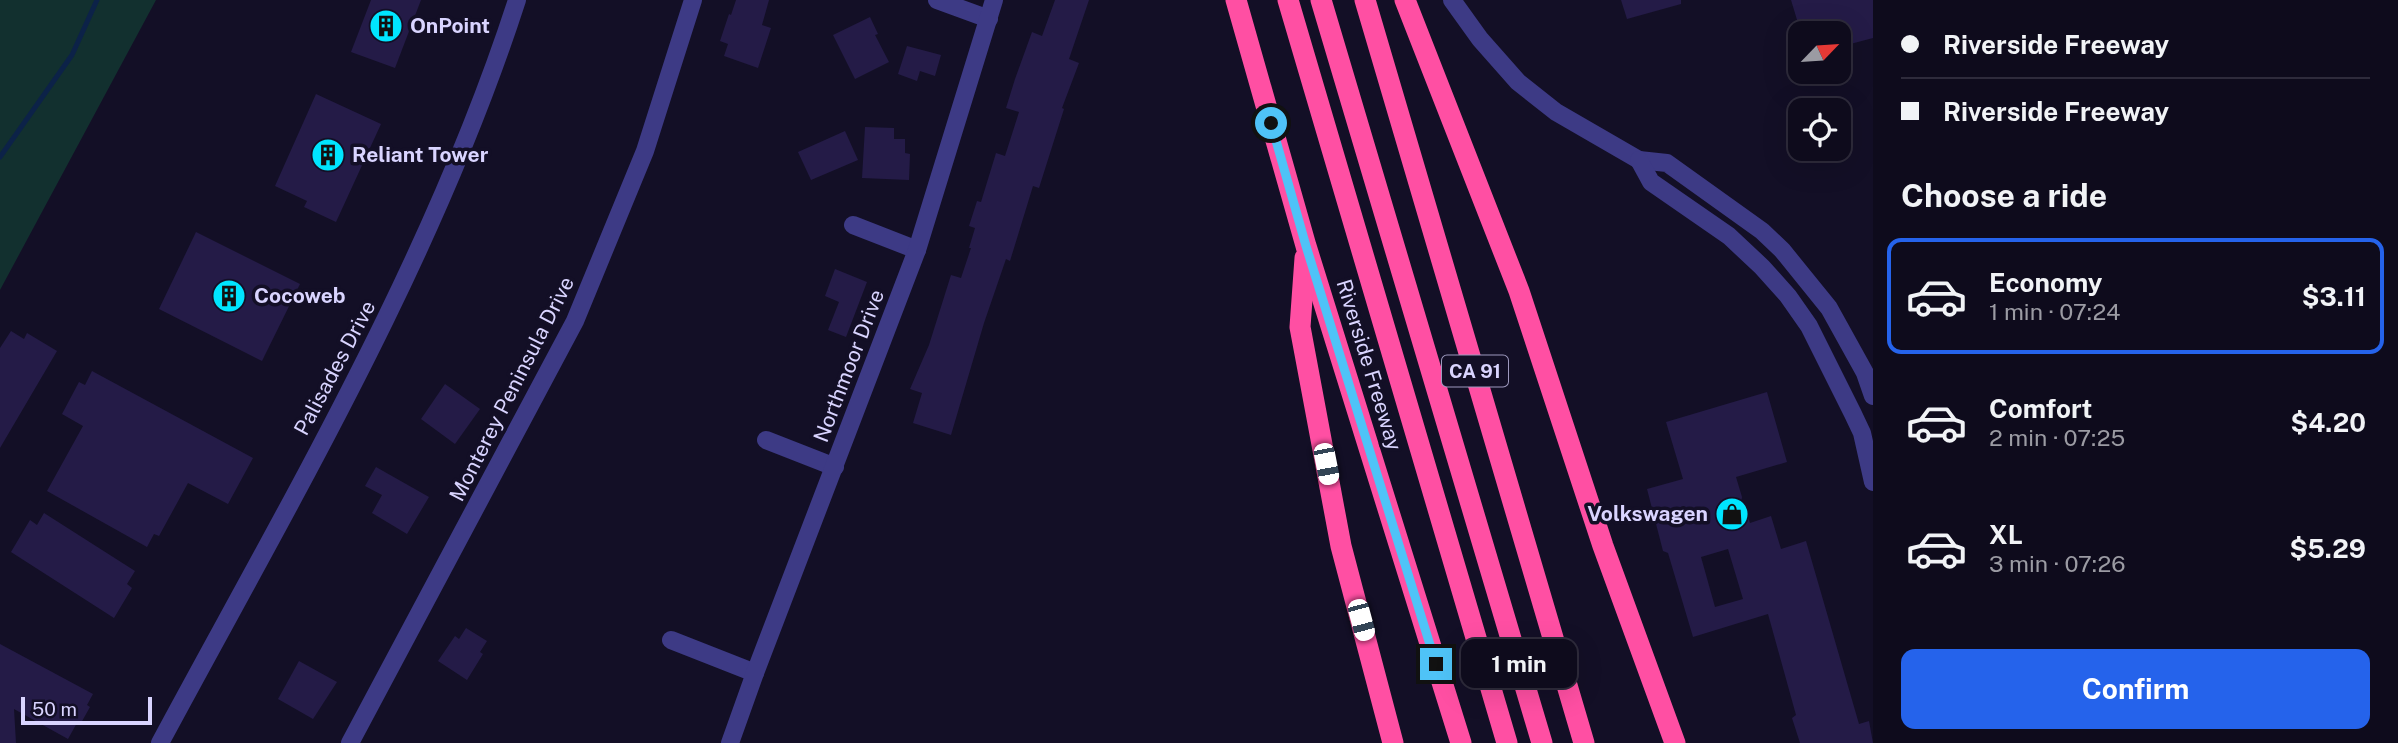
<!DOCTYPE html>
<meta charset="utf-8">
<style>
:root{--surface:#0e0b1c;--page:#1c1929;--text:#f1f3f6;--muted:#9b9ba3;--line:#2e2b3b;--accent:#2563eb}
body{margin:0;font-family:"Public Sans",sans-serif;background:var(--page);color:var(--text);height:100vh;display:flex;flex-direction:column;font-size:26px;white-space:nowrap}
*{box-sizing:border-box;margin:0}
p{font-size:23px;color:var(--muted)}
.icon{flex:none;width:38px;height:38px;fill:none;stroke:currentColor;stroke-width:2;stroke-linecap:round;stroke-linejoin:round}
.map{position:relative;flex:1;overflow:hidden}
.panel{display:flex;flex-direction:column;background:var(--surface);width:525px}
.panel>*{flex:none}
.hud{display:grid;align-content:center;height:154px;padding:0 28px;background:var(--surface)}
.needle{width:46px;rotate:65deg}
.buttons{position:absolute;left:1788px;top:21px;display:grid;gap:14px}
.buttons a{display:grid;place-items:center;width:63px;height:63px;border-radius:14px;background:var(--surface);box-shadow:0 7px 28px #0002,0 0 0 2px var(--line);font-size:35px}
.scale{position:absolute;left:21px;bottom:18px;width:131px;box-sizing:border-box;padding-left:7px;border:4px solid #d9d4ff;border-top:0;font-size:19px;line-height:24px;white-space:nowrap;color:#d9d4ff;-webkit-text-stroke:5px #130f26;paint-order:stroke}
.end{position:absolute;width:32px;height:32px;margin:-16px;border:9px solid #4fc3f7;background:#111;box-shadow:0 0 0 4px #111}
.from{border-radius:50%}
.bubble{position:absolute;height:49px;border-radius:14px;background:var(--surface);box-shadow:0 7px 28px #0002,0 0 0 2px var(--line);font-size:23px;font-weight:700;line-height:49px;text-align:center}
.car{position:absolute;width:21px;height:42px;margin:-21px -10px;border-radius:9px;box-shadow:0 0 5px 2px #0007;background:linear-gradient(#fff 24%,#345 0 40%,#fff 0 76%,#345 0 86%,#fff 0)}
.hud b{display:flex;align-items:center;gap:24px;height:66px;font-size:26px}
.hud b+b{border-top:2px solid var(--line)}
.hud i{width:18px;height:18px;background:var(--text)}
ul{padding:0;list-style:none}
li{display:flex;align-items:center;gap:21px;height:116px;margin:0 14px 10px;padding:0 14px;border:4px solid transparent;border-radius:14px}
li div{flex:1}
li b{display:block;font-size:26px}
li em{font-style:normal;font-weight:700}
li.selected{border-color:var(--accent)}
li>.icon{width:63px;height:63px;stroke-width:1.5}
h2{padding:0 28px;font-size:32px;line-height:84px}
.action{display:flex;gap:14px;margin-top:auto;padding:14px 28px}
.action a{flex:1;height:80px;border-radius:14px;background:var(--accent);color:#fff;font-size:28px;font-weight:700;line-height:80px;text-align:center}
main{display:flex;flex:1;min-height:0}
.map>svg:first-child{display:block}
.green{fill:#12302f}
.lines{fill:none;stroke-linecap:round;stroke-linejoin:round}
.stream{stroke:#0c2248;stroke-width:5}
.building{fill:#241b47;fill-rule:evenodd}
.minor{stroke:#3d3a85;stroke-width:18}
.highway{stroke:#ff4fa3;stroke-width:21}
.route{stroke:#4fc3f7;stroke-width:9}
.labels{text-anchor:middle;stroke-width:7;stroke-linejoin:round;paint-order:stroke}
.shield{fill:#130f26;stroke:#9e99be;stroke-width:2}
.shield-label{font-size:19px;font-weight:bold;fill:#d9d4ff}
.poi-label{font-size:21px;font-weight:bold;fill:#d9d4ff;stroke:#130f26;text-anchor:start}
.street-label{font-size:21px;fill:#d9d4ff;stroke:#130f26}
</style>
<main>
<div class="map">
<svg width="1873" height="743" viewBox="0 0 1873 743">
<rect width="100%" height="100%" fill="#130f26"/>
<!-- green -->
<path class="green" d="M0,0H156L0,290Z"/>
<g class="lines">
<!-- stream -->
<path class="stream" d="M0,157L72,55L97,0"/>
</g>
<!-- building -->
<g class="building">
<path d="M371,0H421L395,68L351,52Z"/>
<path d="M736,0H769L762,25L771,28L758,68L724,56L728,44L720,41L729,14L731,15Z"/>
<path d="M1055,0H1089L1069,59L1079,63L1062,108L1064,109L1039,188L1033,186L1010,261L1006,259L984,323L951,435L913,423L922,393L910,389L929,345L951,275L961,278L971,248H969L975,228L969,226L977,201L981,202L996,153L1005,156L1019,112L1006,108L1015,79L1032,32L1042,36Z"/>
<path d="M1621,0H1681V4L1627,19Z"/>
<path d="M1791,0H1873V38L1839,47V33H1801Z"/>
<path d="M870,17L878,34L875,35L889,62L855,79L833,35Z"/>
<path d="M907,46L941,55L935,76L920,71L917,81L898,74Z"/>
<path d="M316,94L381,124L336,222L304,207L307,201L275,186Z"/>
<path d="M865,127L894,128V139H905V153L910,154L909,180L862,178Z"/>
<path d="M845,131L858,160L811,180L798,152Z"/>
<path d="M196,232L300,284L262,361L159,309Z"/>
<path d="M835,269L867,282L846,337L828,330L839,302L825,296Z"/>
<path d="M11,331L24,339L27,333L57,351L0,448V348Z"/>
<path d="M92,371L253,458L228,504L188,483L159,536L154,534L147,547L47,491L83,426L62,414L79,382L85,385Z"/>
<path d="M445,384L480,409L455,444L421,419Z"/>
<path d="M1767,392L1787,462L1736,477L1742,497L1741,503L1745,506L1750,523L1771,516L1781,549L1806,541L1859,724L1869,721L1873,743H1800L1792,718L1796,715L1768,614L1693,637L1668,553L1663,551L1647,489L1683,479L1666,422ZM1728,549L1743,599L1715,607L1701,557Z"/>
<path d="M376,467L429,497L407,534L372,513L382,495L365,486Z"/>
<path d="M44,513L135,571L127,584L132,588L114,618L11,552L30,520L37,525Z"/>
<path d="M466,628L487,641L480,652L483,654L467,680L438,661L455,636L459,639Z"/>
<path d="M0,644L93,694L87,705L90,707L81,723L78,721L68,739L14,709L16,743H0Z"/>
<path d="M299,661L337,682L313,719L278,699Z"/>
</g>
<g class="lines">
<!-- minor -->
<g class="minor">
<path d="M937,0L989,19"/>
<path d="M1452,0L1480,39L1518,82L1556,112L1639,160L1667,163L1762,231L1782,250L1829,308L1865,373L1873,396"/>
<path d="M1639,160L1651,182L1729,236L1762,267L1788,296L1809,326L1853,414L1862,433L1873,482"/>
<path d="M853,225L917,250"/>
<path d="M766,440L835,467"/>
<path d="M671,640L755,673"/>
<path d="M160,743C290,501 432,263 517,0"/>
<path d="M350,743L575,321L645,151L693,0"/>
<path d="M730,743L755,673L917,250L994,0"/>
</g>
<!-- highway -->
<g class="highway">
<path d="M1236,0L1306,246L1461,743"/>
<path d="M1288,0L1507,743"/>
<path d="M1321,0L1542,743"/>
<path d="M1365,0L1584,743"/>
<path d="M1405,0L1519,291L1603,546L1675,743"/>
<path d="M1305,258L1300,327L1341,546L1393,743"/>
</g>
</g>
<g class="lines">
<!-- route -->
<path class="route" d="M1271,123L1306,246L1436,664"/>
</g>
<!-- icons -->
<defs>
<symbol id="building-disc" viewBox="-11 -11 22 22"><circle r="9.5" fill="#00e5ff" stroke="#130f26"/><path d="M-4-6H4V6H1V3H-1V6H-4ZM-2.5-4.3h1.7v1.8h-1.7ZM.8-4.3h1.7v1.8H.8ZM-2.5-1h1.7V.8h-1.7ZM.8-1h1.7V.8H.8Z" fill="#111"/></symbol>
<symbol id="shop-disc" viewBox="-11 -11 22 22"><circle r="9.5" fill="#00e5ff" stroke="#130f26"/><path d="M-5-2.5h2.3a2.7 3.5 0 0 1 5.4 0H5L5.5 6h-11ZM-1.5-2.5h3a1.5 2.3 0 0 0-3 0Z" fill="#111"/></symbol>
</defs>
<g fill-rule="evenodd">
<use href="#building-disc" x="367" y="7" width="38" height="38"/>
<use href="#building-disc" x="309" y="136" width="38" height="38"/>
<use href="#building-disc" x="210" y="277" width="38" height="38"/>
<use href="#shop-disc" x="1713" y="495" width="38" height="38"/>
</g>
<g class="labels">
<!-- shield labels -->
<rect class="shield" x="1442" y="355.5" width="66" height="31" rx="5"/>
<g class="shield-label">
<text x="1475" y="378">CA 91</text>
</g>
<!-- poi labels -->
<g class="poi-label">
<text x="410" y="33">OnPoint</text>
<text x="352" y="162">Reliant Tower</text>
<text x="254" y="303">Cocoweb</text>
<text x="1708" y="521" text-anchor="end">Volkswagen</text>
</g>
<!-- street labels -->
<g class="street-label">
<text transform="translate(1369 365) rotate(73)" y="7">Riverside Freeway</text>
<text transform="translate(849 366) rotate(-69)" y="7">Northmoor Drive</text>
<text transform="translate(335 368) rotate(-62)" y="7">Palisades Drive</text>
<text transform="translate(512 389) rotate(-63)" y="7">Monterey Peninsula Drive</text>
</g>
</g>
</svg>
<div class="buttons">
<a><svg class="needle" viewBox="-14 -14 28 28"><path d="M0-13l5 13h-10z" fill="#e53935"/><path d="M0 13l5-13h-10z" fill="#9b9ba3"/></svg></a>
<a><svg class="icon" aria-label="locate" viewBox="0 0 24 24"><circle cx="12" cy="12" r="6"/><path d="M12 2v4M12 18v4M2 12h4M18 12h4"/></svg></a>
</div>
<div class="scale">50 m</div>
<i class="end from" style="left:1271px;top:123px"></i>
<i class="end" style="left:1436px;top:664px"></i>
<div class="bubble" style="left:1461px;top:639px;width:116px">1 min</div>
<i class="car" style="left:1326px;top:464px;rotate:169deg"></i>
<i class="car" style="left:1361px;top:620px;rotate:165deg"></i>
</div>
<section class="panel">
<div class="hud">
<b><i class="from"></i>Riverside Freeway</b>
<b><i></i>Riverside Freeway</b>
</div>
<h2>Choose a ride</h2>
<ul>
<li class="selected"><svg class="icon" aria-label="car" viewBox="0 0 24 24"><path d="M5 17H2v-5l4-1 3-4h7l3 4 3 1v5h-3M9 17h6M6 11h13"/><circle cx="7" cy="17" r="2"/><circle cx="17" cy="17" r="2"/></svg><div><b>Economy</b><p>1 min · 07:24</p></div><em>$3.11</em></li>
<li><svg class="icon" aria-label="car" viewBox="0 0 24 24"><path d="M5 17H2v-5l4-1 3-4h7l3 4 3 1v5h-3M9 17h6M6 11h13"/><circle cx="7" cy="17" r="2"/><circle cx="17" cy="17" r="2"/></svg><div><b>Comfort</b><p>2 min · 07:25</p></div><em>$4.20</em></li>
<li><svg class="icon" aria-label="car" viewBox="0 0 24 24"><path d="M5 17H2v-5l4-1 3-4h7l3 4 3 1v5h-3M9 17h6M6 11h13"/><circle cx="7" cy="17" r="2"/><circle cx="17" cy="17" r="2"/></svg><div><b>XL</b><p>3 min · 07:26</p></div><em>$5.29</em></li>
</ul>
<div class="action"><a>Confirm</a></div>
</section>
</main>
